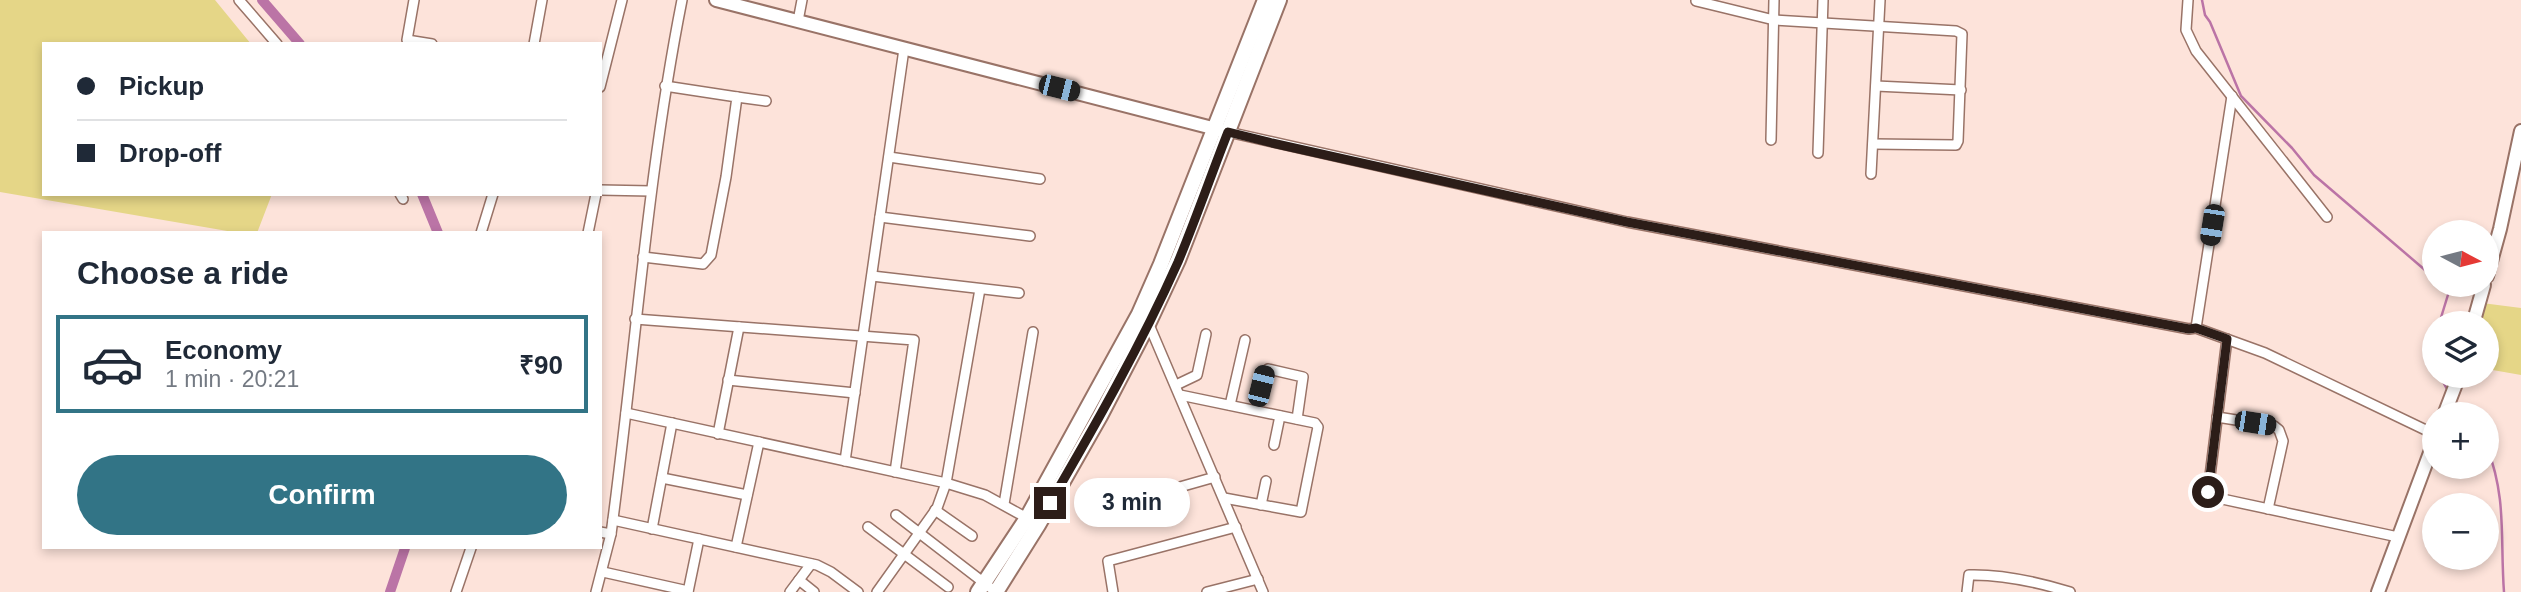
<!DOCTYPE html>
<meta charset="utf-8">
<style>
:root{--surface:#fff;--page:#f2f2f3;--text:#1f2937;--muted:#747a83;--line:#e0e1e3;--accent:#327486}
body{margin:0;font-family:Arial,sans-serif;background:var(--page);color:var(--text);height:100vh;display:flex;flex-direction:column;font-size:26px;white-space:nowrap}
*{box-sizing:border-box;margin:0}
p{font-size:23px;color:var(--muted)}
.icon{flex:none;width:38px;height:38px;fill:none;stroke:currentColor;stroke-width:2;stroke-linecap:round;stroke-linejoin:round}
.map{position:relative;flex:1;overflow:hidden}
.details{position:absolute;left:42px;top:231px;width:560px;height:318px;display:flex;flex-direction:column;background:var(--surface);border-radius:0px;box-shadow:0 4px 10px #0003}
.details>*{flex:none}
.hud{position:absolute;left:42px;top:42px;width:560px;height:154px;border-radius:0px;box-shadow:0 4px 10px #0003;display:grid;align-content:center;height:154px;padding:0 35px;background:var(--surface)}
.needle{width:46px;rotate:97deg}
.tools{position:absolute;left:2422px;top:220px;display:grid;gap:14px}
.tools a{display:grid;place-items:center;width:77px;height:77px;border-radius:50%;background:var(--surface);box-shadow:0 4px 10px #0003;font-size:35px}
.end{position:absolute;width:32px;height:32px;margin:-16px;border:9px solid #2c1d18;background:#fff;box-shadow:0 0 0 4px #fff}
.from{border-radius:50%}
.bubble{position:absolute;height:49px;border-radius:24px;background:var(--surface);box-shadow:0 4px 10px #0003;font-size:23px;font-weight:700;line-height:49px;text-align:center}
.car{position:absolute;width:21px;height:42px;margin:-21px -10px;border-radius:9px;box-shadow:0 0 5px 2px #0007;background:linear-gradient(#222 24%,#8ab4d8 0 40%,#222 0 76%,#8ab4d8 0 86%,#222 0)}
.hud b{display:flex;align-items:center;gap:24px;height:66px;font-size:26px}
.hud b+b{border-top:2px solid var(--line)}
.hud i{width:18px;height:18px;background:var(--text)}
ul{padding:0;list-style:none}
li{display:flex;align-items:center;gap:21px;height:98px;margin:0 14px 10px;padding:0 21px;border:4px solid transparent;border-radius:0px}
li div{flex:1}
li b{display:block;font-size:26px}
li em{font-style:normal;font-weight:700}
li.selected{border-color:var(--accent)}
li>.icon{width:63px;height:63px;stroke-width:1.5}
h2{padding:0 35px;font-size:32px;line-height:84px}
.cta{display:flex;gap:14px;margin-top:auto;padding:14px 35px}
.cta a{flex:1;height:80px;border-radius:42px;background:var(--accent);color:#fff;font-size:28px;font-weight:700;line-height:80px;text-align:center}
.map>svg:first-child{display:block}
.green{fill:#e5d687}
.lines{fill:none;stroke-linecap:round;stroke-linejoin:round}
.stream{stroke:#bb74a6;stroke-width:2.5}
.canal{stroke:#bb74a6;stroke-width:10}
.street-casing{stroke:#997367;stroke-width:12}
.secondary-casing{stroke:#997367;stroke-width:16}
.primary-casing{stroke:#997367;stroke-width:18}
.street{stroke:#fff;stroke-width:9}
.secondary{stroke:#fff;stroke-width:12}
.primary{stroke:#fff;stroke-width:14}
.route{stroke:#2c1d18;stroke-width:9}
</style>
<div class="map">
<svg width="2521" height="592" viewBox="0 0 2521 592">
<rect width="100%" height="100%" fill="#fde3da"/>
<!-- green -->
<g class="green">
<path d="M0,0H215L251,44H44V194H272L257,233H239L0,192Z"/>
<path d="M2482,303L2521,308V375L2487,369V324H2476Z"/>
</g>
<g class="lines">
<!-- stream -->
<g class="stream">
<path d="M2202,0L2205,15L2210,22L2241,96L2292,148L2314,175L2425,270L2434,272"/>
<path d="M2439,324L2451,285"/>
<path d="M2440,376L2448,391"/>
<path d="M2454,403L2462,415"/>
<path d="M2487,447C2507,499 2500,538 2504,592"/>
</g>
<!-- canal -->
<g class="canal">
<path d="M262,0L300,44"/>
<path d="M422,194L438,233"/>
<path d="M390,592L405,548"/>
</g>
<defs>
<g id="street">
<path d="M239,0L277,44"/>
<path d="M414,0L407,40L432,44"/>
<path d="M2188,0L2186,30L2196,51L2327,217"/>
<path d="M1696,1L1774,20L1956,31L1962,34L1958,141L1956,145L1873,144"/>
<path d="M798,21L802,0"/>
<path d="M534,44L542,0"/>
<path d="M1876,86L1961,90"/>
<path d="M600,87L622,0"/>
<path d="M737,97L766,101"/>
<path d="M1228,132L1627,222L2189,329L2196,328L2265,353L2434,434"/>
<path d="M1771,140L1774,0"/>
<path d="M1818,153L1823,0"/>
<path d="M889,157L1040,179"/>
<path d="M1871,174L1880,0"/>
<path d="M600,190L651,191"/>
<path d="M400,194L403,199"/>
<path d="M880,217L1030,236"/>
<path d="M481,233L493,194"/>
<path d="M588,233L596,194"/>
<path d="M643,257L703,264L711,255L726,177L737,97L665,86"/>
<path d="M872,276L1019,293"/>
<path d="M635,319L914,340L895,472"/>
<path d="M1147,320L1263,592"/>
<path d="M2196,328L2232,96"/>
<path d="M2227,339L2208,492L2213,497L2398,537"/>
<path d="M728,380L855,393"/>
<path d="M1176,385L1197,375L1206,334"/>
<path d="M1261,386L1264,372L1268,369L1303,377L1297,419"/>
<path d="M1180,395L1315,423L1318,427L1301,512L1224,498"/>
<path d="M1230,405L1245,340"/>
<path d="M626,413L946,483L985,495L1027,518"/>
<path d="M2217,417L2274,426L2279,430L2283,441L2268,509"/>
<path d="M718,434L739,327"/>
<path d="M1274,445L1280,416"/>
<path d="M845,461L904,49"/>
<path d="M662,478L747,495"/>
<path d="M1148,496L1215,477"/>
<path d="M1004,504L1033,332"/>
<path d="M1261,505L1266,481"/>
<path d="M935,510L972,536"/>
<path d="M896,515L996,592"/>
<path d="M613,520L817,565L831,572L858,592"/>
<path d="M868,527L948,587"/>
<path d="M652,529L672,423"/>
<path d="M600,532L611,534"/>
<path d="M736,547L759,442"/>
<path d="M603,572L688,591"/>
<path d="M799,580L814,592"/>
<path d="M456,592L471,548"/>
<path d="M596,592L611,534C635,356 647,177 682,0"/>
<path d="M688,592L699,539"/>
<path d="M790,592L811,564"/>
<path d="M877,592L937,508L946,483L980,289"/>
<path d="M1113,592L1108,561L1236,527"/>
<path d="M1207,592L1258,579"/>
<path d="M1967,592L1969,575C2003,574 2037,582 2070,592"/>
</g>
<g id="secondary">
<path d="M716,0L1224,131"/>
<path d="M2487,276L2500,229L2521,131"/>
<path d="M2473,324L2484,285"/>
<path d="M2444,415L2459,376"/>
<path d="M2378,592L2434,442"/>
</g>
<g id="primary">
<path d="M978,592L1027,518L1139,314L1161,264L1265,0"/>
<path d="M996,592L1038,525L1100,416L1149,322L1178,260L1279,0"/>
</g>
</defs>
<!-- street casing -->
<use href="#street" class="street-casing"/>
<!-- secondary casing -->
<use href="#secondary" class="secondary-casing"/>
<!-- primary casing -->
<use href="#primary" class="primary-casing"/>
<!-- street -->
<use href="#street" class="street"/>
<!-- secondary -->
<use href="#secondary" class="secondary"/>
<!-- primary -->
<use href="#primary" class="primary"/>
</g>
<g class="lines">
<!-- route -->
<path class="route" d="M1050,503C1096,424 1141,345 1178,262C1196,219 1211,175 1228,132L1272,143L1627,222L2189,329L2196,328L2227,339L2208,492"/>
</g>
</svg>
<div class="tools">
<a><svg class="needle" viewBox="-14 -14 28 28"><path d="M0-13l5 13h-10z" fill="#e53935"/><path d="M0 13l5-13h-10z" fill="#747a83"/></svg></a>
<a><svg class="icon" aria-label="layers" viewBox="0 0 24 24"><path d="M12 4l9 5-9 5-9-5zM3 14l9 5 9-5"/></svg></a>
<a>+</a>
<a>−</a>
</div>
<i class="end from" style="left:2208px;top:492px"></i>
<i class="end" style="left:1050px;top:503px"></i>
<div class="bubble" style="left:1074px;top:478px;width:116px">3 min</div>
<i class="car" style="left:1059px;top:88px;rotate:104deg"></i>
<i class="car" style="left:2212px;top:225px;rotate:189deg"></i>
<i class="car" style="left:1261px;top:386px;rotate:14deg"></i>
<i class="car" style="left:2255px;top:423px;rotate:99deg"></i>
<div class="hud">
<b><i class="from"></i>Pickup</b>
<b><i></i>Drop-off</b>
</div>
<section class="details">
<h2>Choose a ride</h2>
<ul>
<li class="selected"><svg class="icon" aria-label="car" viewBox="0 0 24 24"><path d="M5 17H2v-5l4-1 3-4h7l3 4 3 1v5h-3M9 17h6M6 11h13"/><circle cx="7" cy="17" r="2"/><circle cx="17" cy="17" r="2"/></svg><div><b>Economy</b><p>1 min · 20:21</p></div><em>₹90</em></li>
</ul>
<div class="cta"><a>Confirm</a></div>
</section>
</div>
